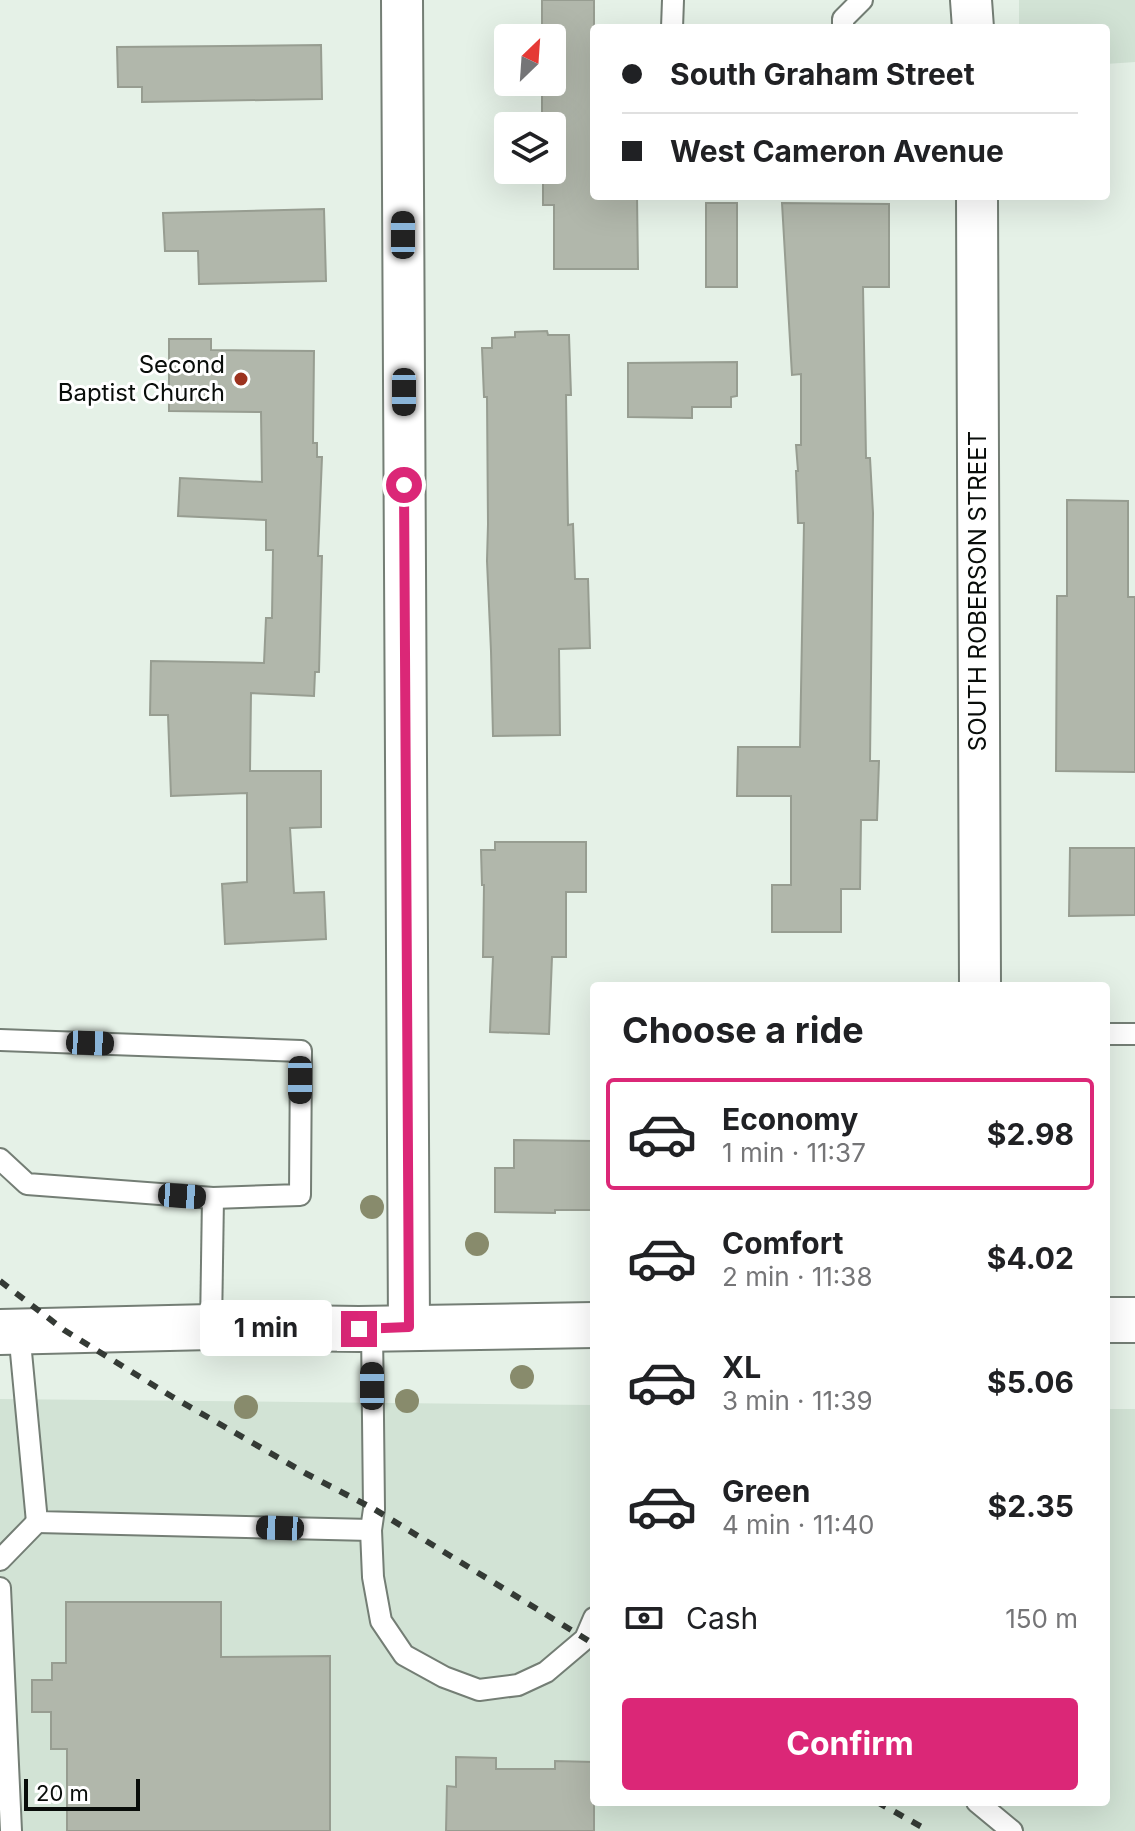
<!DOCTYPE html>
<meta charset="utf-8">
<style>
:root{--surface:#fff;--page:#f2f2f2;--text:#202124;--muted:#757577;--line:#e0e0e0;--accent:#db2777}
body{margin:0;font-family:Inter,sans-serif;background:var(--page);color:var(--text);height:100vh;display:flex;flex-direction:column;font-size:30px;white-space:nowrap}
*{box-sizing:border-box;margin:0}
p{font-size:26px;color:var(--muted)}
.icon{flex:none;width:44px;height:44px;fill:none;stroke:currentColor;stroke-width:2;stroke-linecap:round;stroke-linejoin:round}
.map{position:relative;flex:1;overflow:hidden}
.sheet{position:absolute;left:590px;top:982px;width:520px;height:824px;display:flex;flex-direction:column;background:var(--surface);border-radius:8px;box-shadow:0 8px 32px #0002}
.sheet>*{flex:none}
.top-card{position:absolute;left:590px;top:24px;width:520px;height:176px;border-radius:8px;box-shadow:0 8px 32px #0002;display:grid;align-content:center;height:176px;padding:0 32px;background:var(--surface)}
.needle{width:52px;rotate:25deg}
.tools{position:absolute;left:494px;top:24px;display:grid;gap:16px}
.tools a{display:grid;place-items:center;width:72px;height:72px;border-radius:8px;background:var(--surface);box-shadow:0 8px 32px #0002;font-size:40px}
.scale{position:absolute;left:24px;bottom:20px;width:116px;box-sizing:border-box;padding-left:8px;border:4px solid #090d0a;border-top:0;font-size:22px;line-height:28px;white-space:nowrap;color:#090d0a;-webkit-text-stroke:6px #fff;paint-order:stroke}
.end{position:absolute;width:36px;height:36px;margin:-18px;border:10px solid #db2777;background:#fff;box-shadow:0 0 0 4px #fff}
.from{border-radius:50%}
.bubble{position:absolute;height:56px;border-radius:8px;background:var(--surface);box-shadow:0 8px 32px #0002;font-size:26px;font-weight:700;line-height:56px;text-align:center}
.car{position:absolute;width:24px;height:48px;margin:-24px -12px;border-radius:10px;box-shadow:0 0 6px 2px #0007;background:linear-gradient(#222 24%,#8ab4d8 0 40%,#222 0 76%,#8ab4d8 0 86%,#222 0)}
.top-card b{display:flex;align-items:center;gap:28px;height:76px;font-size:30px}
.top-card b+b{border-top:2px solid var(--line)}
.top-card i{width:20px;height:20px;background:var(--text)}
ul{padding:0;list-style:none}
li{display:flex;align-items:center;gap:24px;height:112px;margin:0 16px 12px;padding:0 16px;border:4px solid transparent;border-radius:8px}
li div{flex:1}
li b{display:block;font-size:30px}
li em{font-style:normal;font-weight:700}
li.on{border-color:var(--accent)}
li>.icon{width:72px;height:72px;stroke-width:1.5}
h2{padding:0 32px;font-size:36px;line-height:96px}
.pay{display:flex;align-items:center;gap:20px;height:88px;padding:0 32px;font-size:30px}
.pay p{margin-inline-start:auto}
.cta{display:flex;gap:16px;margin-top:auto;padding:16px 32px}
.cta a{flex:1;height:92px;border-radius:8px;background:var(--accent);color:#fff;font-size:32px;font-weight:700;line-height:92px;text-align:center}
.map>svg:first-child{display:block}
.built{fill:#d2e3d5}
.building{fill:#b1b7ab;stroke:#979d91;stroke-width:2}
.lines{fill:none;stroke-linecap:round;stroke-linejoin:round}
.service-casing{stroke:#747e75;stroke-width:24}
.minor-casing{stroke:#747e75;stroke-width:44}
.tertiary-casing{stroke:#747e75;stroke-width:48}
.service{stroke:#fff;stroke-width:20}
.minor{stroke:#fff;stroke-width:40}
.tertiary{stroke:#fff;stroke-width:44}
.rail{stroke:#343a35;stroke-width:6;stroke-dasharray:10 10;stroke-linecap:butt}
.tree{fill:#888b6c}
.route{stroke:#db2777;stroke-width:10}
.poi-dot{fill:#9c321e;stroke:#fff;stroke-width:3}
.labels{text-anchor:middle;stroke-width:6;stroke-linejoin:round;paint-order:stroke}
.poi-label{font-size:24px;fill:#090d0a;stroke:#fff;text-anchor:end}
.street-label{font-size:24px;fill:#090d0a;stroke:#fff}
</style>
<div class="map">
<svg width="1135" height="1831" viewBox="0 0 1135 1831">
<rect width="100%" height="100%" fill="#e5f1e7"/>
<!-- built -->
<g class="built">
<path d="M1019,0H1135V62L1106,64V28H1019Z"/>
<path d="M0,1399L594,1405V1802H1106V1409H1135V1831H0Z"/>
</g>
<!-- building -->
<g class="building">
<path d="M542,0H594V196H637L638,269H554V205H543V170H552V126H542V82H552V38H542Z"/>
<path d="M321,45L322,99L142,102V87H118L117,47Z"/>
<rect x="706" y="203" width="31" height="84"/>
<path d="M782,203L889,204V287H863L866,458H870L873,513L870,761H879L877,820H861L860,889H841V932H772V885H791V796H737L738,747H800L804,523H798L796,471H798L796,445H801V374L792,375Z"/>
<path d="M324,209L326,281L199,284L198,251H165L163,213Z"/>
<path d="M547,331L548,335H569L571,395H566L568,525L573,524L575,579H588L590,648L559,649L560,735L493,736L491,651L487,561L488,524L487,397H484L482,348H492V338L515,337V332Z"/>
<path d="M169,339H211V350L314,351L313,443H317V457H322L318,556H322L319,672H315L314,696L251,693L250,771H321V827L290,828L294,893L324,892L326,939L225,944L222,884L247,882V793L171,796L168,715H150L151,661L264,663L266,618H272L273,550H266V520L178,516L180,478L262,482L261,412L169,411Z"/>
<path d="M737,362V396L731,397V407H692V418L628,417V363Z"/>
<path d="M1067,500L1128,501V597H1135V772L1056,771L1057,596H1067Z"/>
<path d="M495,842H586V892H566V957H552L549,1034L490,1032L493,957H483L484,885H482L481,850H495Z"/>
<path d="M1070,848H1135V915L1069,916Z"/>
<path d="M514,1140L594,1141V1210H555V1213L495,1212V1168H514Z"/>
<path d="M66,1602H221V1657L330,1656V1831H67V1749H51V1712H32V1680H52V1663H66Z"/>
<path d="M456,1757L496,1758V1769H555V1761L594,1762V1831H446L447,1786L456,1787Z"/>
</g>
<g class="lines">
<defs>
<g id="service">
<path d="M672,28L673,0"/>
<path d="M843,28V19L862,0"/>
<path d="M1106,1034H1135"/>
<path d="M0,1040L301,1051L300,1195L213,1198L27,1184L0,1159"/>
<path d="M211,1327L213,1198"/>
<path d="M372,1328L374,1509L371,1530L373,1577L381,1621L404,1655L444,1677L479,1690L518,1685L546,1672L585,1639L594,1618"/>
<path d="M19,1331L37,1522L371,1530"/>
<path d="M0,1560L37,1522"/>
<path d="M0,1588L11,1831"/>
<path d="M977,1802L1012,1831"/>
</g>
<g id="minor">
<path d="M402,0L409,1327"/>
<path d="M971,0L973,28"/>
<path d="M977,196L980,986"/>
</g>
<g id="tertiary">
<path d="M1106,1320H1135"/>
<path d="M0,1332L211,1327L359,1329L594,1325"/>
</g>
</defs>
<!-- service casing -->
<use href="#service" class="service-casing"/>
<!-- minor casing -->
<use href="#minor" class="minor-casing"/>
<!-- tertiary casing -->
<use href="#tertiary" class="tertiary-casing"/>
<!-- service -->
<use href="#service" class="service"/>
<!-- minor -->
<use href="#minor" class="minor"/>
<!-- tertiary -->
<use href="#tertiary" class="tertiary"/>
<!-- rail -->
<g class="rail">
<path d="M0,1281L64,1330L171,1396L305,1473L374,1509L594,1644"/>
<path d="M877,1802L929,1831"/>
</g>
</g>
<!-- trees -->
<g class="tree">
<circle cx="372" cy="1207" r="12"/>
<circle cx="477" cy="1244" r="12"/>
<circle cx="522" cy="1377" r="12"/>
<circle cx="407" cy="1401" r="12"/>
<circle cx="246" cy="1407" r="12"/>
</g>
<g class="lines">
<!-- route -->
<path class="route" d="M359,1329L409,1327L404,485"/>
</g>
<!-- markers -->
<circle class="poi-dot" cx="241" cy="379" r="8"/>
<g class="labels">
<!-- poi labels -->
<g class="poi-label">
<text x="225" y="373">Second<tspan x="225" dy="28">Baptist Church</tspan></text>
</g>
<!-- street labels -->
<g class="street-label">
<text transform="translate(978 591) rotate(-90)" y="8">SOUTH ROBERSON STREET</text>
</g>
</g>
</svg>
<div class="tools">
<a><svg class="needle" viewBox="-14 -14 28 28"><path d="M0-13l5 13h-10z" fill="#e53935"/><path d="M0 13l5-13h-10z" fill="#757577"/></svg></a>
<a><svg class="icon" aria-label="layers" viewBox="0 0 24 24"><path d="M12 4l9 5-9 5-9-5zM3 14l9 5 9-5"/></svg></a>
</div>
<div class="scale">20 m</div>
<i class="end from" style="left:404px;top:485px"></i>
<i class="end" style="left:359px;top:1329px"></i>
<div class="bubble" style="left:200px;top:1300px;width:132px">1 min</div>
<i class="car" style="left:403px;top:235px;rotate:0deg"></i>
<i class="car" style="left:404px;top:392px;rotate:180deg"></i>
<i class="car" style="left:90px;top:1043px;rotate:92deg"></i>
<i class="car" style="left:300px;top:1080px;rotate:180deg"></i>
<i class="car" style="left:182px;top:1196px;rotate:94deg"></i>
<i class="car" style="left:372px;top:1386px;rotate:0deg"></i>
<i class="car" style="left:280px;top:1528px;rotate:272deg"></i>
<div class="top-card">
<b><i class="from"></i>South Graham Street</b>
<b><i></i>West Cameron Avenue</b>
</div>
<section class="sheet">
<h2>Choose a ride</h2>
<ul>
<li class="on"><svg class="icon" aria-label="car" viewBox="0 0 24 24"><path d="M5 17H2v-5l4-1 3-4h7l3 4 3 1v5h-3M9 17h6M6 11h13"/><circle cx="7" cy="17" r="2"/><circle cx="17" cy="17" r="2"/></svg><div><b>Economy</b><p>1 min · 11:37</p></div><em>$2.98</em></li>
<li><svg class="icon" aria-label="car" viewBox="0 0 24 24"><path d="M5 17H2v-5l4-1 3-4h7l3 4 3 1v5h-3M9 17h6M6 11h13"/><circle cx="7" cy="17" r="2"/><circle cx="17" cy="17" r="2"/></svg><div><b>Comfort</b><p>2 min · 11:38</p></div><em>$4.02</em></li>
<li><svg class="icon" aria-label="car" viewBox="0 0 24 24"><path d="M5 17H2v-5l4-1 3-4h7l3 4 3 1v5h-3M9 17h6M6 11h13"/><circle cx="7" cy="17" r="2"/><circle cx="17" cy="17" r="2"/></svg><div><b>XL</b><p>3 min · 11:39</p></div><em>$5.06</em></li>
<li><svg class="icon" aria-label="car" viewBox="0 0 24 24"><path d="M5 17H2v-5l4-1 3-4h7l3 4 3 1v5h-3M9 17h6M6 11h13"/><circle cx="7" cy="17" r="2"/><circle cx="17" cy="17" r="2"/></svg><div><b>Green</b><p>4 min · 11:40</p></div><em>$2.35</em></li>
</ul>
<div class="pay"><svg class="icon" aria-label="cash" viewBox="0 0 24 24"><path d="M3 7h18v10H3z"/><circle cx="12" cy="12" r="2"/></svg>Cash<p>150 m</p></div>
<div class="cta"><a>Confirm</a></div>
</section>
</div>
